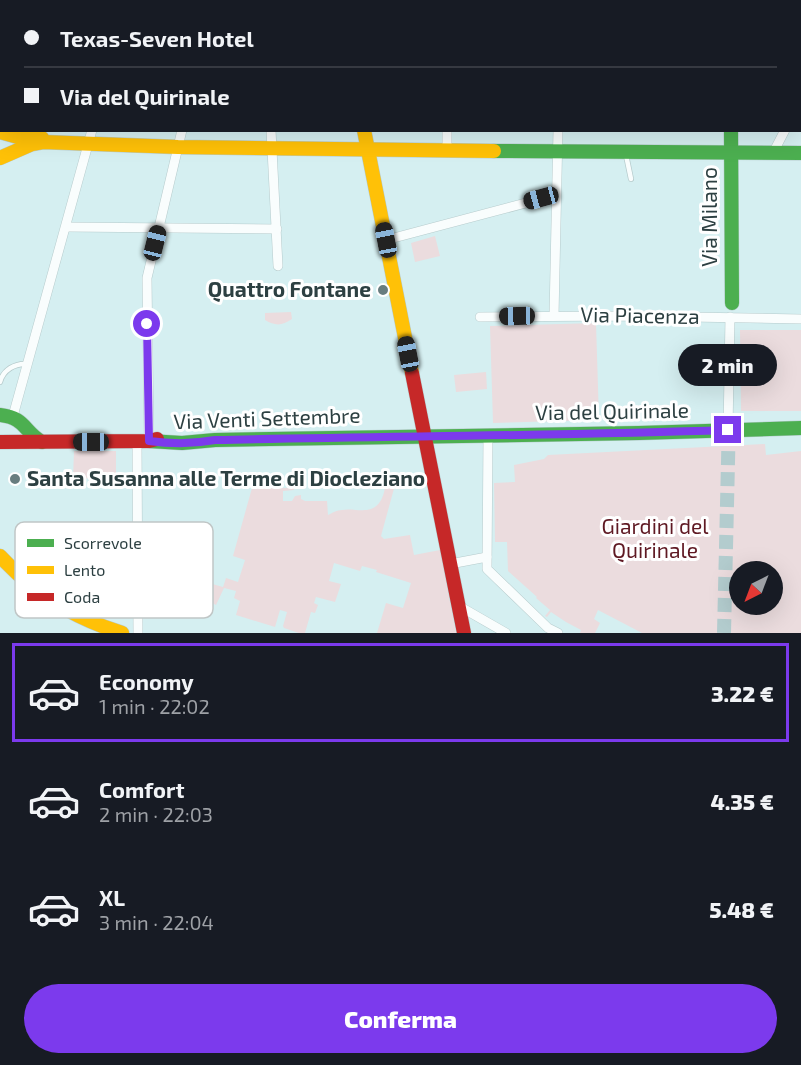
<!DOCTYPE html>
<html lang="it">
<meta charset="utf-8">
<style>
:root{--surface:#171b24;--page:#242831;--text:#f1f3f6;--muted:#9ea1a6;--line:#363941;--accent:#7c3aed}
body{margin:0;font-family:"Exo 2",sans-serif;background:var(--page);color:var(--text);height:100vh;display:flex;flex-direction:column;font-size:22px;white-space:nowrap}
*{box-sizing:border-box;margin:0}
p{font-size:20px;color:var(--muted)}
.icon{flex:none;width:33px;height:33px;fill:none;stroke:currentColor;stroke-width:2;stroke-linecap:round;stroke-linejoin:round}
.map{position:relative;height:633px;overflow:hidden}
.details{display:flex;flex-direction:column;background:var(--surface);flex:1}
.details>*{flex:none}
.top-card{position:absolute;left:0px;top:0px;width:801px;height:132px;box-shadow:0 6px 24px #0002;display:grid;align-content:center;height:132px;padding:0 24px;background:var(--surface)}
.needle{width:39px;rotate:222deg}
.tools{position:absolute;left:729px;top:561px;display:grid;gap:12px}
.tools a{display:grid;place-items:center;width:54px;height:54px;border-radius:50%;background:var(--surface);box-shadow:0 6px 24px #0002;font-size:30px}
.end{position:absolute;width:27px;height:27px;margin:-14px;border:8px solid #7c3aed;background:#fff;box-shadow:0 0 0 3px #fff}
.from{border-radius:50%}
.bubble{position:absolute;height:42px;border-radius:21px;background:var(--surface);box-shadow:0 6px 24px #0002;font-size:20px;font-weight:800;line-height:42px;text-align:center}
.car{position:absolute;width:18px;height:36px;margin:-18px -9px;border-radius:8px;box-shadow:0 0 4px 2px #0007;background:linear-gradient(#222 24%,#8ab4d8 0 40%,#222 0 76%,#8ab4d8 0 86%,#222 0)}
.top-card b{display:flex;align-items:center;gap:21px;height:57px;font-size:22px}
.top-card b+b{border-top:2px solid var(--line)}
.top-card i{width:15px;height:15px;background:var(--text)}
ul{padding:10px 0 0;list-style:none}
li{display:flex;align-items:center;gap:18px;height:99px;margin:0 12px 9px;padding:0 12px;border:3px solid transparent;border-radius:0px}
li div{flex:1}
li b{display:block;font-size:22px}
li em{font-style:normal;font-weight:800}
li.on{border-color:var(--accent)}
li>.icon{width:54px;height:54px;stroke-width:1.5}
.primary-button{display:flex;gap:12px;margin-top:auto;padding:12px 24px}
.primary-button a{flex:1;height:69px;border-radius:36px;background:var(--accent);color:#fff;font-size:24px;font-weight:800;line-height:69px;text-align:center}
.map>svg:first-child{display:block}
.green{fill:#ebdcde;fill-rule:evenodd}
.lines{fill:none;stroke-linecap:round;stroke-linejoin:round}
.secondary-tunnel{stroke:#b3ccce;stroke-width:14;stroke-dasharray:14 7;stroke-linecap:butt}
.lane-casing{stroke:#b6cbcc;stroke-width:6}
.street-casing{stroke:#b6cbcc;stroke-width:10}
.fast-casing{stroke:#b6cbcc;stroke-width:15}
.slow-casing{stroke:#b6cbcc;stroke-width:15}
.jam-casing{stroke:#b6cbcc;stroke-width:15}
.lane{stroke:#f9fdfd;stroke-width:4.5}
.street{stroke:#f9fdfd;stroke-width:9}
.fast{stroke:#4caf50;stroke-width:14}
.slow{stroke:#ffc107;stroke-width:14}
.jam{stroke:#c62828;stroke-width:14}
.route{stroke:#7c3aed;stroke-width:8}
.poi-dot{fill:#687d7f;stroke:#fff;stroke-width:2}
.labels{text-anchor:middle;stroke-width:6;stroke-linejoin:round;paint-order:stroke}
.street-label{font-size:21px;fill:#2d4042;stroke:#fff}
.poi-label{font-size:21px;font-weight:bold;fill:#2d4042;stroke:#fff;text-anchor:end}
.park-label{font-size:21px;fill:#5f1923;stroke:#fff}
.key{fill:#fff;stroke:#c0c6c6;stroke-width:1.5}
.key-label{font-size:16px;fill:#2d4042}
</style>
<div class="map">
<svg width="801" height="633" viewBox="0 0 801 633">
<rect width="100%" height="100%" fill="#d5eff1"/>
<!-- green -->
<g class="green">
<path d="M435,236L440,256L415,262L411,243Z"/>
<path d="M291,312L292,319C282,326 275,326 265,320V313Z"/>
<path d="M596,323L599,420L493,423L490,326Z"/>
<path d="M740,330H801V411H741Z"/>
<path d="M486,372L487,389L456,392L454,375Z"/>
<path d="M765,444L766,455L801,451V633H642L598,610L594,619L600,623L595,633H580L581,630L566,622L551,612L547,617L545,616L550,610L536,598L537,597L508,571L507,542H495L494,483L515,482L514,465L544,459L548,455ZM740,572H772V604H740Z"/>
<path d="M74,451H116V479L73,478Z"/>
<path d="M398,474L381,536L384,539L410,535L414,555L440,550L456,633H377L386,603L403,608L411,583L376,572L377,570L362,566L360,571L334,563L329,581L341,584L335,602L316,597L314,603L318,605L315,613L311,612L305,633H299L284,628L283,626L287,612L280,610L275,627L236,615L240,601L234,598L236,591L224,588L216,605L165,577L168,570L143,563V553L197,554L191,578L223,587L226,578L238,582L245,560L233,556L252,488H294V490L283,491V501H292L295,496L301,495V499L305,501H327L328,515C332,513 337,510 342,510C351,508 362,512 371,509C384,505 386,486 386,475Z"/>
</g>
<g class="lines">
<!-- secondary-tunnel -->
<path class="secondary-tunnel" d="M724,633L729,419"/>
<defs>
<g id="lane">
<path d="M0,114L2,113"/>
<path d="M626,155L631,179"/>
<path d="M0,382C3,370 15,363 27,364"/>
</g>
<g id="street">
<path d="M261,0V2"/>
<path d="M127,2V0"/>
<path d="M215,2V0"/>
<path d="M800,51H801"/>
<path d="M800,106L801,103"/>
<path d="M800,127H801"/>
<path d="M271,130L278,266"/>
<path d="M447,130V150"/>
<path d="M773,153L785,130"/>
<path d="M67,227L277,229"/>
<path d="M386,240L556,195"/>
<path d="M554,316L558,130"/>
<path d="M480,317L629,316L801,319"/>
<path d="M13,416L92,130"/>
<path d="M728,430L730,317"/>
<path d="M488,436L487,569L548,628L558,633"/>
<path d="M137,441L138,633"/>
<path d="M149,441L147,278L182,130"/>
<path d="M450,564L487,557"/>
<path d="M459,606L506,633"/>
</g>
<g id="fast">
<path d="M339,0V2"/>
<path d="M731,130L732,303"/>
<path d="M494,151L801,153"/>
<path d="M0,415C26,418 23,431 42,442"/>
<path d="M149,441L182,443L215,440L639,433L801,428"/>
</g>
<g id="slow">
<path d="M732,0V2"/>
<path d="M364,130L412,373"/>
<path d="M0,132L18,137L42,138"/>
<path d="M0,158L32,144L43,142L178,147L494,151"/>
<path d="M0,556C36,595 72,617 122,633"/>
</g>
<g id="jam">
<path d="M412,373L464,633"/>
<path d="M0,442L149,441L157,439"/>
</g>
</defs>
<!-- lane casing -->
<use href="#lane" class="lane-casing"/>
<!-- street casing -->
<use href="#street" class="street-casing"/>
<!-- fast casing -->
<use href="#fast" class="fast-casing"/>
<!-- slow casing -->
<use href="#slow" class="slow-casing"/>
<!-- jam casing -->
<use href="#jam" class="jam-casing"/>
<!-- lane -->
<use href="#lane" class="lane"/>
<!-- street -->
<use href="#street" class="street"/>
<!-- fast -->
<use href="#fast" class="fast"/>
<!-- slow -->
<use href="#slow" class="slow"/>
<!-- jam -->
<use href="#jam" class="jam"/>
</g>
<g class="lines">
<!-- route -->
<path class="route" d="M147,324L149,441C171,444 193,444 215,440C386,436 557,436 728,430"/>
</g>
<!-- markers -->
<g class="poi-dot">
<circle cx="383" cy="290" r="6"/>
<circle cx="15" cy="479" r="6"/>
</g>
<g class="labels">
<!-- street labels -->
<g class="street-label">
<text transform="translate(710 217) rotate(-90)" y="7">Via Milano</text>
<text transform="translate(640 316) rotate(1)" y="7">Via Piacenza</text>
<text transform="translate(612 412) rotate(-1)" y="7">Via del Quirinale</text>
<text transform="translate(267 419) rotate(-2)" y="7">Via Venti Settembre</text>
</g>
<!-- poi labels -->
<g class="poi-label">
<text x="371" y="297">Quattro Fontane</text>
<text x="27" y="486" text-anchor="start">Santa Susanna alle Terme di Diocleziano</text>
</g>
<!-- park labels -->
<g class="park-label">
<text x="655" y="534">Giardini del<tspan x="655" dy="24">Quirinale</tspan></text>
</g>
</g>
<!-- legend -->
<rect x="15" y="522" width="198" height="96" rx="9" class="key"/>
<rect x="27" y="539" width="27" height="8" fill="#4caf50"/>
<rect x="27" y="566" width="27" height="8" fill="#ffc107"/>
<rect x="27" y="593" width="27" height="8" fill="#c62828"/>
<g class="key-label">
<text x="64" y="549">Scorrevole</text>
<text x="64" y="576">Lento</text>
<text x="64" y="603">Coda</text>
</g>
</svg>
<div class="tools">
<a><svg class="needle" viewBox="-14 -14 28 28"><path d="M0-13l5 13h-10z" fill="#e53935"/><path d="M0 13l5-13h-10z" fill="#9ea1a6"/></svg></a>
</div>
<i class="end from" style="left:147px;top:324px"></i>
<i class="end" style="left:728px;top:430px"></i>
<div class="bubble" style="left:678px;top:344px;width:99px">2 min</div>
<i class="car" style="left:541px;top:198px;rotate:255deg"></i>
<i class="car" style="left:386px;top:240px;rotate:349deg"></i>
<i class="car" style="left:155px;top:243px;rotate:14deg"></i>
<i class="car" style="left:517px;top:316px;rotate:269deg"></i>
<i class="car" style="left:408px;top:354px;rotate:349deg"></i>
<i class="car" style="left:91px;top:442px;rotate:270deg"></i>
<div class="top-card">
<b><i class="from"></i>Texas-Seven Hotel</b>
<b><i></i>Via del Quirinale</b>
</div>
</div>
<section class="details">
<ul>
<li class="on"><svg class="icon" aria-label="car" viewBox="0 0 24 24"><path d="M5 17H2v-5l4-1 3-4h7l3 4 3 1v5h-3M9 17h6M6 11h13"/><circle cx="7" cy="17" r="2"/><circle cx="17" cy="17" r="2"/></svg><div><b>Economy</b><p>1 min · 22:02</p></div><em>3.22 €</em></li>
<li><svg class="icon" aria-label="car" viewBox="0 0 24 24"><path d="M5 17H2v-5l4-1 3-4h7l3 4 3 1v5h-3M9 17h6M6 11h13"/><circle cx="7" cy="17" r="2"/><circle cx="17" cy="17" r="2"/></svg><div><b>Comfort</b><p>2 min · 22:03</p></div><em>4.35 €</em></li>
<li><svg class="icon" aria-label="car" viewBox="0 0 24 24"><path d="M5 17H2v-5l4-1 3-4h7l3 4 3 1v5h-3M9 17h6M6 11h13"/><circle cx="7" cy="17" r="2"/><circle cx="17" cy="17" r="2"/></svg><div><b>XL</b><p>3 min · 22:04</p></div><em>5.48 €</em></li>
</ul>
<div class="primary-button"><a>Conferma</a></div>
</section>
